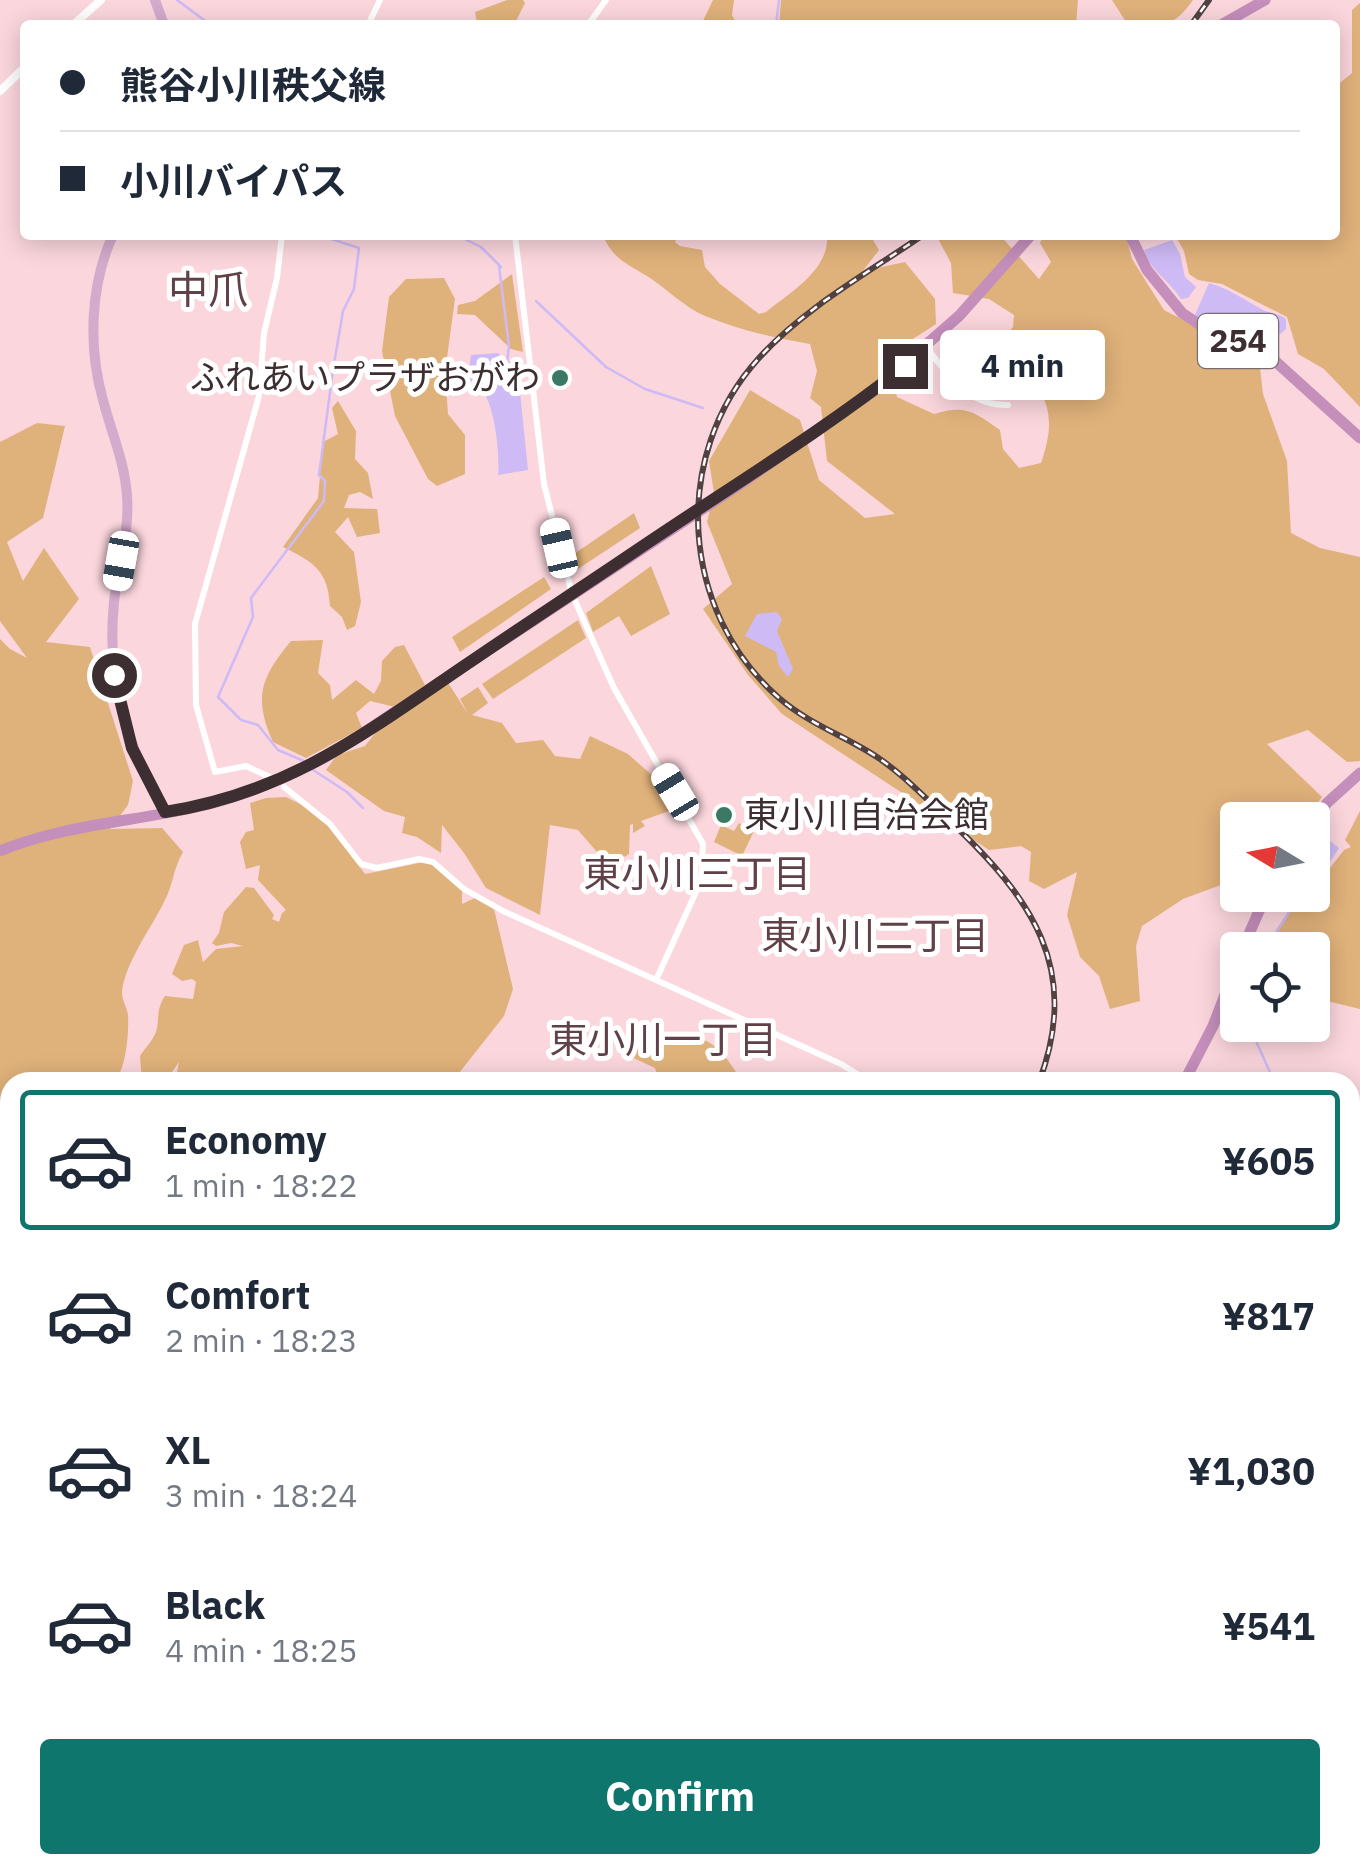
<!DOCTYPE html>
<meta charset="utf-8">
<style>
:root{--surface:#fff;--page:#f2f2f3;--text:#1f2937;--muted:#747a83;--line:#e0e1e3;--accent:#0f766e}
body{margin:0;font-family:"IBM Plex Sans","Noto Sans JP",sans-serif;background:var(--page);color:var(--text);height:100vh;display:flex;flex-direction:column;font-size:38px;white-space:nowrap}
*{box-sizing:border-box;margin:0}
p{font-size:32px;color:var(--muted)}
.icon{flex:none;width:55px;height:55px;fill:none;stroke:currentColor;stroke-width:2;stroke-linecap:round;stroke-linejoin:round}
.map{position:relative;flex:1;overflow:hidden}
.side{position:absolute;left:0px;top:1072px;width:1360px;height:802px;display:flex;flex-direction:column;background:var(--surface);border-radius:30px 30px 0 0;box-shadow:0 5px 25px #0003}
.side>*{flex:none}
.hud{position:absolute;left:20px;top:20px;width:1320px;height:220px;border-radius:10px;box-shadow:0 5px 25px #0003;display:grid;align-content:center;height:220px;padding:0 40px;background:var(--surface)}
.needle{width:65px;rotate:280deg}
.buttons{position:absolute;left:1220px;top:802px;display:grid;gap:20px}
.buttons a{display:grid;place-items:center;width:110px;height:110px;border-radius:10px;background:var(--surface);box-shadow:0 5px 25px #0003;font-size:50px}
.end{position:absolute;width:45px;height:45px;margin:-22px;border:12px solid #3d2f31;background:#fff;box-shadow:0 0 0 5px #fff}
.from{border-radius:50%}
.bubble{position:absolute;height:70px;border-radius:10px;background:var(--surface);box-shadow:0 5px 25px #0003;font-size:32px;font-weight:700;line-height:70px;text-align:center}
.car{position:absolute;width:30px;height:60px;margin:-30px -15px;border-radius:12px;box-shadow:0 0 8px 2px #0007;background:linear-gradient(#fff 24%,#345 0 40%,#fff 0 76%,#345 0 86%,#fff 0)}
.hud b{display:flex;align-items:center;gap:35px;height:95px;font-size:38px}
.hud b+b{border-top:2px solid var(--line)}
.hud i{width:25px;height:25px;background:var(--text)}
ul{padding:18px 0 0;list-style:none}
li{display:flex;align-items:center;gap:30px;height:140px;margin:0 20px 15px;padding:0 20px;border:5px solid transparent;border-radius:10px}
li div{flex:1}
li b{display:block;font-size:38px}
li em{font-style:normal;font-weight:700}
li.active{border-color:var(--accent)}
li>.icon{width:90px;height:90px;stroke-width:1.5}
.button{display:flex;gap:20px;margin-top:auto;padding:20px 40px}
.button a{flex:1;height:115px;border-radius:10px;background:var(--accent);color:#fff;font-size:40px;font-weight:700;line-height:115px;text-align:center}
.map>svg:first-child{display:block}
.green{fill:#e0b27b}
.water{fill:#cebaf5}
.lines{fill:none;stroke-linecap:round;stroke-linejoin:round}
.stream{stroke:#cebaf5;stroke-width:2.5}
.river{stroke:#cebaf5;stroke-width:8}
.tertiary{stroke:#fff;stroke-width:6}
.secondary{stroke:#fff;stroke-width:8}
.primary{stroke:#d3abcc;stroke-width:10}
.trunk{stroke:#c48fbb;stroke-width:11}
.rail-casing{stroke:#514143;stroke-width:6}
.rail{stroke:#fff;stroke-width:2.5;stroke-dasharray:8;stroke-linecap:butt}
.route{stroke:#3d2f31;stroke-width:12}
.poi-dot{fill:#3c7964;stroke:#fff;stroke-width:4}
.labels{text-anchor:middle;stroke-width:10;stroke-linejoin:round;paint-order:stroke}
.shield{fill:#fff;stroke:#776d6f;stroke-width:2.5}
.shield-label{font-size:32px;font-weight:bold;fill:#3d2f31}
.poi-label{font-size:35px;fill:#3d2f31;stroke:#fff;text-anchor:end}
.neighbourhood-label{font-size:38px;fill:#604148;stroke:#fff}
.quarter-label{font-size:40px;fill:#604148;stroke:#fff}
</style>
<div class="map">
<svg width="1360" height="1874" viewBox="0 0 1360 1874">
<rect width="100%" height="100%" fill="#fbd6dd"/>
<!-- green -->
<g class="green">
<path d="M507,0H523L525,3L516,21L473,25L477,23L475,12Z"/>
<path d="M713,0H734L732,15L737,25H701Z"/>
<path d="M781,0H1078L1076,25H779Z"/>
<path d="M1112,0H1193C1173,29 1161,25 1128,25Z"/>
<path d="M1360,3V407L1324,369L1298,354L1287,317L1222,284L1198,280L1189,274L1184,251L1175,235H1335V87L1352,73V10Z"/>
<path d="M603,235H678L675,242L680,246L702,250L705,267L720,284L759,314L766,312C789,293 830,270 827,235H870L879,250L863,271L905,262L935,299L936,324L887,356L897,397L934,414C966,404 974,412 1000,430L1003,449L1019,468L1041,463C1062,404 1040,382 995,348L1013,327L1014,315L989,299L953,293L951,263L936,235H1000L1039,279L1051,262L1040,243L1044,235H1126L1132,259L1164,310L1259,359L1263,394L1287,461L1291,533L1320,548L1360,557V761L1347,762L1308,730L1267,744L1322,797L1305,820H1238L1237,879L1183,899L1142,926L1136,946L1140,1001L1110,1009L1099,976L1080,957L1067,915L1077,872L1044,889L1029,881L1031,852L1021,846L989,850L782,714L748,675L703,609L732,584L707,522L714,493L709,461L750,390L800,420L819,480L865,518L895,514L827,461L821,407L810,398L817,371L810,344C774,338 739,330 705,316C684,307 666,288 647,276C627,264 612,258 603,235Z"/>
<path d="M512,274L523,352L511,349L475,315L457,314L458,305L475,301Z"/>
<path d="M444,278L455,299L445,372L448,414L465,435V474L437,486L428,479L395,416L382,351L389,297L406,279Z"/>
<path d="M338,401L356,431L355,459L368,473L373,499L360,492L349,495L344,508L377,509L380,533L357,537L348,517L335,532L354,552L361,602L355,626L347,630L342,617L330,606C328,571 314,562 283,547L318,498L323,442L338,434L332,408Z"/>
<path d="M37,423L65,426L43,518L7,542L23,581L44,548L79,599L46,642L90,647L133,781L128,805L110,829L162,828L183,852C173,869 173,886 164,902C153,925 123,966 122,993C122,1000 127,1008 128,1015C129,1035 126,1067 115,1082H10V1730L0,1734V639L10,649L27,658L0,621V442Z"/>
<path d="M634,513L640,528L572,573L568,558Z"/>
<path d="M651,566L670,614L631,636L619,616L593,632L586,613Z"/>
<path d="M544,577L551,589L460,652L452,637Z"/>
<path d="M578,620L586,638L493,699L482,684Z"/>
<path d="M323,640L318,673L330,685L332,700L356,680L374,694L381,681L382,661L395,647L404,645L425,685L395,707L370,701L356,713L362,728L306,758L273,742C253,698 261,677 291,641Z"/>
<path d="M447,681L468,714L460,699L478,687L488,703L472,715L502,723L516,743L543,740L555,756L580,759L590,736L628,754L663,785L669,811L641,821L645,826L633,833V824L630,825L629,854L609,866L578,830L550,825L540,915L486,888L464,853L442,825L441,853L417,837L402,833L405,817L384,811L326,770L337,755L365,746L379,728Z"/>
<path d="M286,797L322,815L365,874L429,861L462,889V904L479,896L494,909L513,989L504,1016L452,1082H175L179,1062L172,1072L171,1082H142L140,1056C145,1048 156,1037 157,1028C159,1015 157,1008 165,996L193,999L196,982L192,979L182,981L172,974L184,945L198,940L203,962L216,949L243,946L231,943L216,946L212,943L219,933L224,912L246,887L254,888L274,915L272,919L279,922L282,913L286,910L258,880L260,865L246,869L240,842L246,832L254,830L250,803L266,798Z"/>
<path d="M1360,811V1009L1327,1001L1313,1004L1312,950H1273L1271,938C1282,921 1293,901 1312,895L1313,890L1344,850L1351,847L1345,840Z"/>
<path d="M739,823L754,831L742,856L714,842L721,825L734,831Z"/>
<path d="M639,1022L662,1031L660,1034C706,1032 720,1044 742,1082H659L655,1068L627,1055Z"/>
<path d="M1350,1554L1360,1561V1874H885L883,1865H1350Z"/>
<path d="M96,1865H201L205,1874H99Z"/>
</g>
<!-- water -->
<g class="water">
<path d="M1172,240L1180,254L1185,277L1196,287L1188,298L1181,299C1170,281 1150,271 1144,250Z"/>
<path d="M1209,283C1228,288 1246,301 1263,310C1271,314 1278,313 1286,319V329L1276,338C1247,337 1219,332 1195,315Z"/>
<path d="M498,353L506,361L517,363L528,470L498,475C500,454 495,405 481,388C478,384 472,382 468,379L471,355Z"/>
<path d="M777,612L782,619L777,631L793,669L788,677L779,666L776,652L745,636L757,614Z"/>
<path d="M1316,830L1339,848L1313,887V835Z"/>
</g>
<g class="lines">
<!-- stream -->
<g class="stream">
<path d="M177,0L211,25"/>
<path d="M776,25L779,0"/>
<path d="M457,235L481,247L501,267"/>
<path d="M499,266L509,346L507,363"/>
<path d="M536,301L606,367L645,389L703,408"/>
<path d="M304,761L278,750L258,725L241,720L218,697L253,617L251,598L324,501L325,481L319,475L333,370L343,311L354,289L359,248L319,235"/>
<path d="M313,770L347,792L363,808"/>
<path d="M1271,950L1270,942L1300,895"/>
<path d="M1245,1025L1256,1041L1273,1079L1277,1075L1285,1082"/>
<path d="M1350,1191L1360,1211"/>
</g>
<!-- river -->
<g class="river">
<path d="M1350,1340L1360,1334"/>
<path d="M716,1874L721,1865"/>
<path d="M760,1874V1865"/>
</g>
<!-- tertiary -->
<g class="tertiary">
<path d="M368,25L380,0"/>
<path d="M588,25L606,0"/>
<path d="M515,235L544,484L572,594L614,688L703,844L701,881L656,980L841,1064L870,1082"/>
<path d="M926,347C950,377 967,405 1008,405"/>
<path d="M272,778L246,766L215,772L196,705L195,624L259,396L264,333L277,278L282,235"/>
<path d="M284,787L330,824L361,864L377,868L419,859L433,862L464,889L503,911L656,980"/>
</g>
<!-- secondary -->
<g class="secondary">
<path d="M73,25L101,0"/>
<path d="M0,91L25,67"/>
</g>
<!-- primary -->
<g class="primary">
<path d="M155,0L164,25"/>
<path d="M113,235C90,285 88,347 103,400C111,431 125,463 127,496C130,531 118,566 114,602C106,683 126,743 165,813"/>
<path d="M0,1872L40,1874"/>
</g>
<!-- trunk -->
<g class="trunk">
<path d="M1221,25L1265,0"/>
<path d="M1130,235L1147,270L1182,313L1211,332L1265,352L1360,438"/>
<path d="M1312,823L1327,803L1360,773"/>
<path d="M0,851C63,825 130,822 196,807C245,796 287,778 331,754L736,487L871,393L959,316L1031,235"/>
<path d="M1242,950L1266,895"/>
<path d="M1184,1082L1213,1026L1238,961"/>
<path d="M700,1874L705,1865"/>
</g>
<defs>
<g id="rail">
<path d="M1191,25L1209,0"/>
<path d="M923,235C868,273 804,308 759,358C670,456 680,611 779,698C809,724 845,736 877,757C904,775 927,800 951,822C1031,898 1082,968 1039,1082"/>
<path d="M491,1874L493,1865"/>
</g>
</defs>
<!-- rail casing -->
<use href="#rail" class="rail-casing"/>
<!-- rail -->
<use href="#rail" class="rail"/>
</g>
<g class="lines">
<!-- route -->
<path class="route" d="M114,675L132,748L165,812C289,793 367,732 467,664C524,625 581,588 637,550C727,489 820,433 905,366"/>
</g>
<!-- markers -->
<g class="poi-dot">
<circle cx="560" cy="378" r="10"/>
<circle cx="724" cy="815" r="10"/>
</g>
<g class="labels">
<!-- shield labels -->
<rect class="shield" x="1198" y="314" width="80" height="54" rx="8"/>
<g class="shield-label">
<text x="1238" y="352">254</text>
</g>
<!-- poi labels -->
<g class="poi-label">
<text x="540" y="390">ふれあいプラザおがわ</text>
<text x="744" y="827" text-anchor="start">東小川自治会館</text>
</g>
<!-- neighbourhood labels -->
<g class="neighbourhood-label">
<text x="697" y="887">東小川三丁目</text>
<text x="875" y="949">東小川二丁目</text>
<text x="663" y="1053">東小川一丁目</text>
</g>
<!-- quarter labels -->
<g class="quarter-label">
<text x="208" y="304">中爪</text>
</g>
</g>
</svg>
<div class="buttons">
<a><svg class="needle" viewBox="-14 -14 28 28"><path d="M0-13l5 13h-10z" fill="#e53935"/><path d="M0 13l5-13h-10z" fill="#747a83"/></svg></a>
<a><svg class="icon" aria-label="locate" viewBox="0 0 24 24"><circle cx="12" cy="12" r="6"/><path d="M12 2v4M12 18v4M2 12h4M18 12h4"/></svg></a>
</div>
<i class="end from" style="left:114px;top:675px"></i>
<i class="end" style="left:905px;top:366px"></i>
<div class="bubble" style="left:940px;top:330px;width:165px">4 min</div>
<i class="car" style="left:559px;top:548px;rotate:347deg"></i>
<i class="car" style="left:121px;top:561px;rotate:190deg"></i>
<i class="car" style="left:675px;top:792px;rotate:329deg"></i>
<div class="hud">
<b><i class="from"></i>熊谷小川秩父線</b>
<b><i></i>小川バイパス</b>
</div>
<section class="side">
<ul>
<li class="active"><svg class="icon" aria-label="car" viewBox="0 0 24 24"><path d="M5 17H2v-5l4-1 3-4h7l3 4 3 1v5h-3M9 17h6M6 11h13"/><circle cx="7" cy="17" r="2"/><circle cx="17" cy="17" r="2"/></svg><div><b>Economy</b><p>1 min · 18:22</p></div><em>¥605</em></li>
<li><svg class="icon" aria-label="car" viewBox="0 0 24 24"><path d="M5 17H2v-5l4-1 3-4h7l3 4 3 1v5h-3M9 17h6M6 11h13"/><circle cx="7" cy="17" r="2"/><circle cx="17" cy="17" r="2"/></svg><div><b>Comfort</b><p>2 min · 18:23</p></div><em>¥817</em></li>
<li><svg class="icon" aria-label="car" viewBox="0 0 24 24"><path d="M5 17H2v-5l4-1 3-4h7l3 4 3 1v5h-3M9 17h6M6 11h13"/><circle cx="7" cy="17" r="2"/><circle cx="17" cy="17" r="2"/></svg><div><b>XL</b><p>3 min · 18:24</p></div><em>¥1,030</em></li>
<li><svg class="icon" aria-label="car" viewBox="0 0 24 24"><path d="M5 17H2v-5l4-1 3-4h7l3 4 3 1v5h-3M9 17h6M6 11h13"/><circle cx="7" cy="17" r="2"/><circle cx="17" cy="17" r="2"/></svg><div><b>Black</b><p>4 min · 18:25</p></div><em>¥541</em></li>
</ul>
<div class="button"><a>Confirm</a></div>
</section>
</div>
